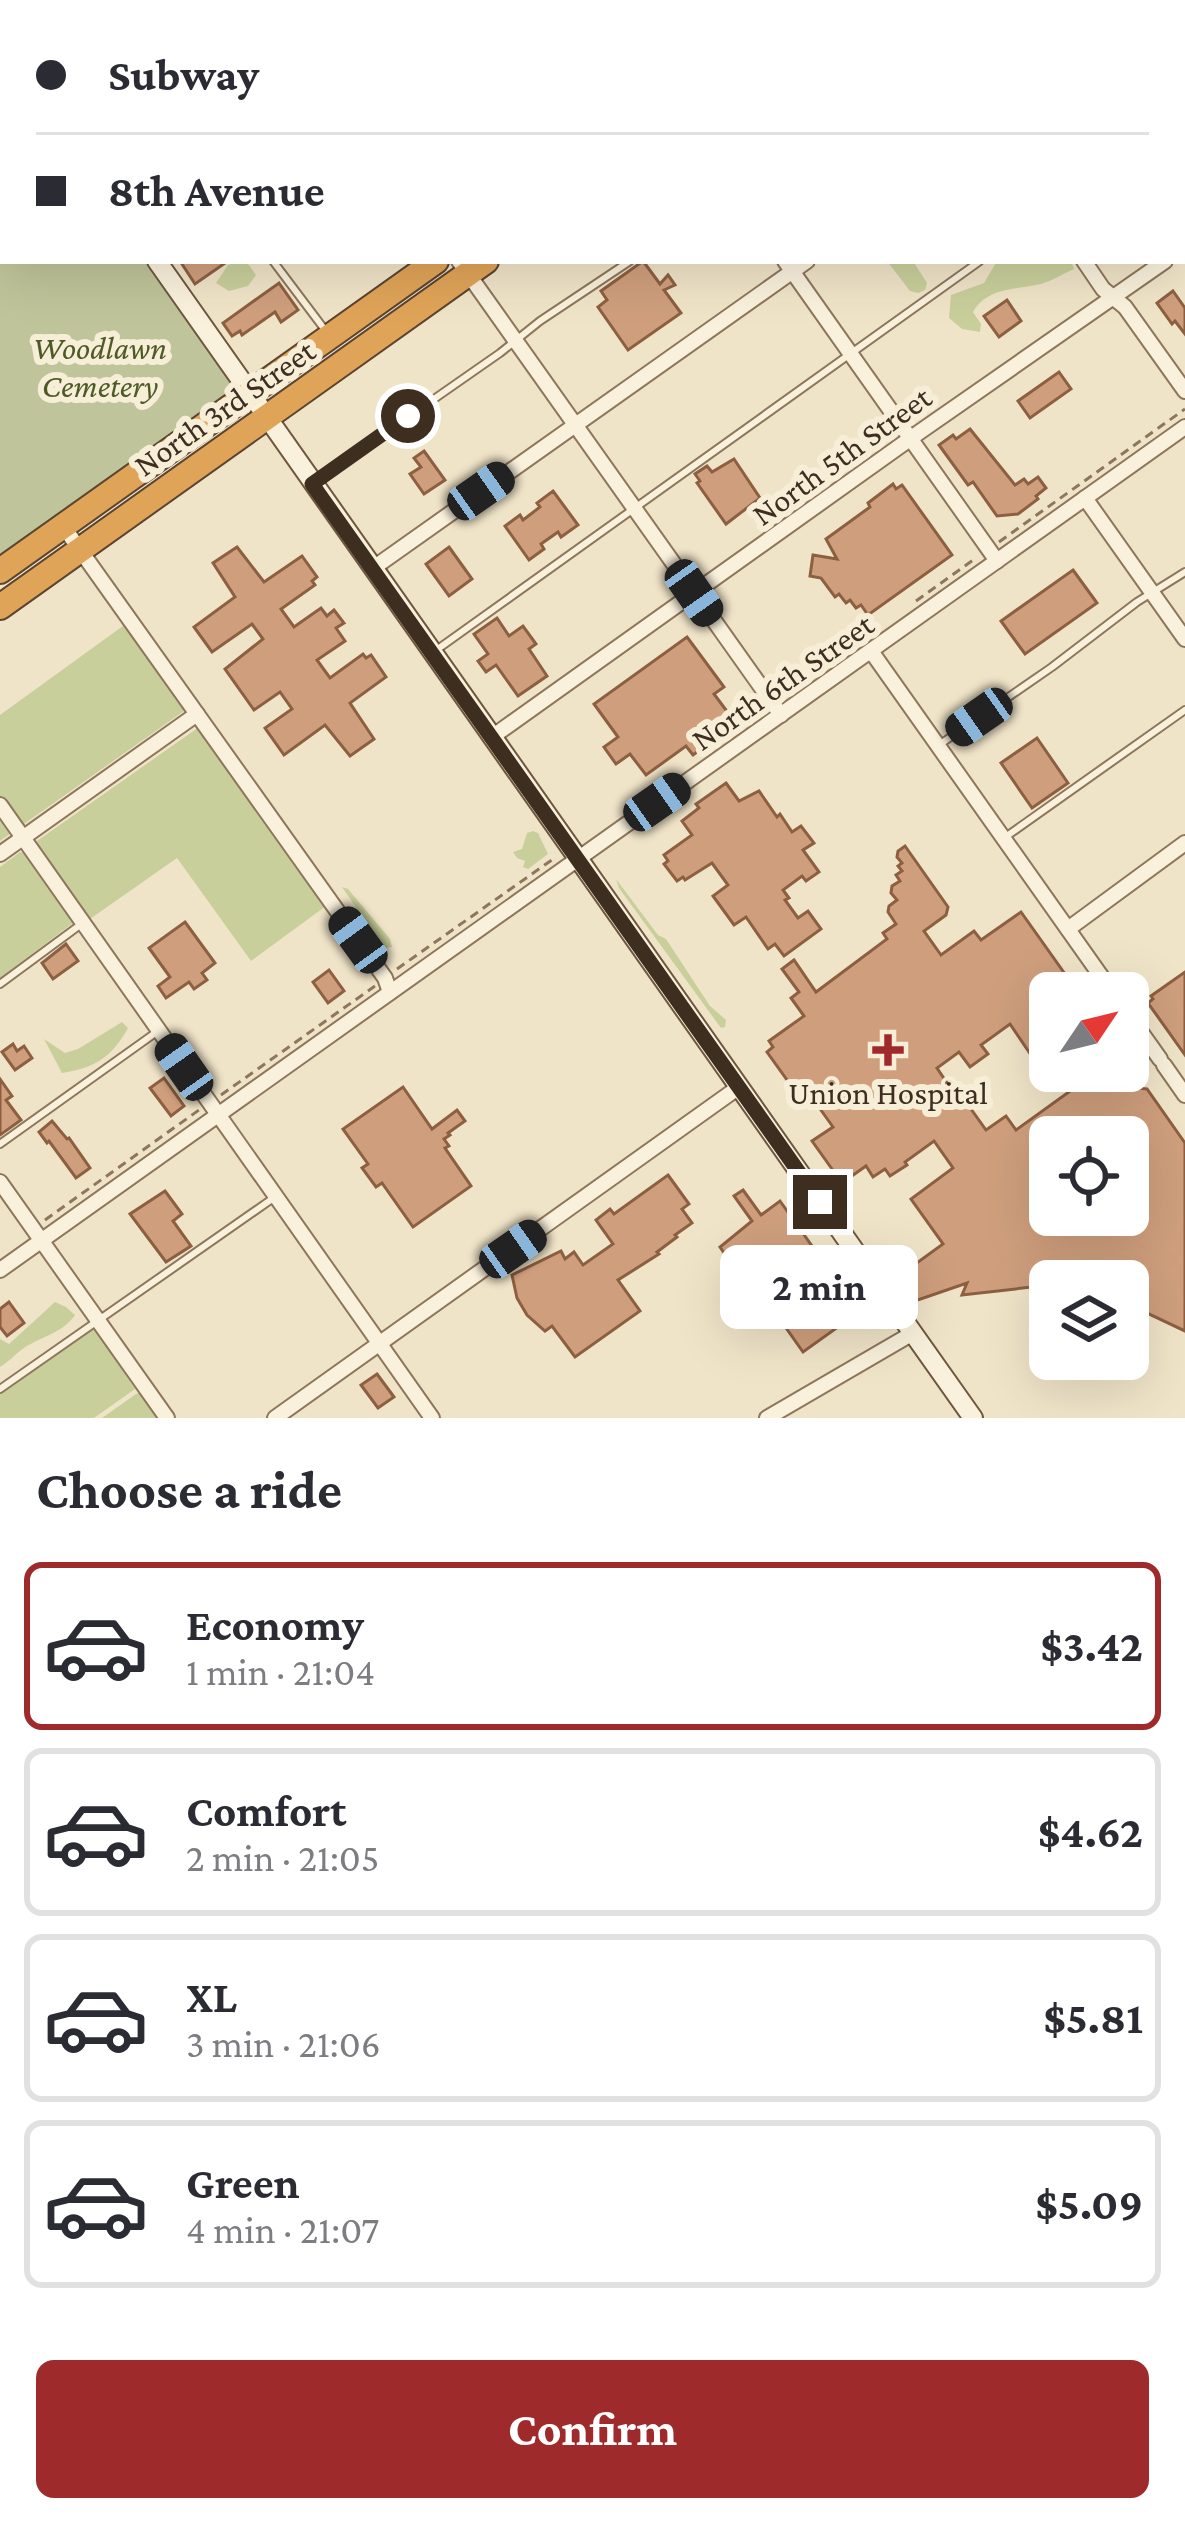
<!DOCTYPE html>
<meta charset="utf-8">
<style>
:root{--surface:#fff;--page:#f7f7f7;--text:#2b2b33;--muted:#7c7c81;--line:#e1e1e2;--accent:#9e2a2b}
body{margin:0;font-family:"Crimson Pro",serif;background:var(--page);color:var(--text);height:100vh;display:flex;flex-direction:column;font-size:45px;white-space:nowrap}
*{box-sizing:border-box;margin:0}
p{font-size:39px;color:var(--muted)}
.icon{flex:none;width:66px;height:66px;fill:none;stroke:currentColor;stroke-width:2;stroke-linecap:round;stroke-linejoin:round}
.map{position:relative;height:1418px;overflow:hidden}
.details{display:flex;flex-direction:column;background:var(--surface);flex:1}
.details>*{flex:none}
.hud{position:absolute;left:0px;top:0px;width:1185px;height:264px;box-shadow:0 12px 48px #0002;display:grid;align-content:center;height:264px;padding:0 36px;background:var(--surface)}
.needle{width:78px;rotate:55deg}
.controls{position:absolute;left:1029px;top:972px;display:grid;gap:24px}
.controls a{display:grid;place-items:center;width:120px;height:120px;border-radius:18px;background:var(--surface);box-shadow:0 12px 48px #0002;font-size:60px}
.end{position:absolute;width:54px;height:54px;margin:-27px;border:15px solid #3d2e20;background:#fff;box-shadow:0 0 0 6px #fff}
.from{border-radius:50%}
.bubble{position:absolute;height:84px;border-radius:18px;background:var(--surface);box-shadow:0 12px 48px #0002;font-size:39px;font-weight:700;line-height:84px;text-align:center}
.car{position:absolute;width:36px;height:72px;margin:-36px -18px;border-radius:15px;box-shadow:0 0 9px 3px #0007;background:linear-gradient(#222 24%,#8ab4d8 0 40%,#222 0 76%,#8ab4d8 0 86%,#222 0)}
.hud b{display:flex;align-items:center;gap:42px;height:114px;font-size:45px}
.hud b+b{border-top:3px solid var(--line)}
.hud i{width:30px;height:30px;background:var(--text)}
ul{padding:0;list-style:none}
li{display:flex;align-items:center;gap:36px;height:168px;margin:0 24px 18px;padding:0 12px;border:6px solid var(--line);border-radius:18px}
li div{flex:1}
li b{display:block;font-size:45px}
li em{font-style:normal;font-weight:700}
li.current{border-color:var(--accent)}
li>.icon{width:108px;height:108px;stroke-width:1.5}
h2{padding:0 36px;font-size:54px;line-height:144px}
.button{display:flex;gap:24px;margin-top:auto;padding:24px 36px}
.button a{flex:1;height:138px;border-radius:18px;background:var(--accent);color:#fff;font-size:48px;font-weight:700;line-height:138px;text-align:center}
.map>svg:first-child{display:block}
.green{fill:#c9cf9b}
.cemetery{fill:#bfc49a}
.building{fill:#cf9f7d;stroke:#8d5f41;stroke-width:3;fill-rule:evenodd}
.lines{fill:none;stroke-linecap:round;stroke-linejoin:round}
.lane-casing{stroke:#8d765c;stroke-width:10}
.street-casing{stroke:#8d765c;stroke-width:18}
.secondary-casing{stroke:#6f573f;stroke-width:22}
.highway-casing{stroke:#5b4430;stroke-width:28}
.path{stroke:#8d765c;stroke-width:3;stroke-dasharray:9 6;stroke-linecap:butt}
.lane{stroke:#faf1dc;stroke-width:6}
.street{stroke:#faf1dc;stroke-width:14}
.secondary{stroke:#faf1dc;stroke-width:18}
.highway{stroke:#e0a458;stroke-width:24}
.route{stroke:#3d2e20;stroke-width:15}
.poi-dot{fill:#9e2a2b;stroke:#f7eed8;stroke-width:4.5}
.labels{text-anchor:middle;stroke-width:12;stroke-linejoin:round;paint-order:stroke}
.park-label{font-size:33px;font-style:italic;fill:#4d5a26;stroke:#f7eed8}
.street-label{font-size:33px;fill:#3d2e20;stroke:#f7eed8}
.poi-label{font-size:33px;fill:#3d2e20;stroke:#f7eed8}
</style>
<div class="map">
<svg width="1185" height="1418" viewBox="0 0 1185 1418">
<rect width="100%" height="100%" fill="#f0e4c8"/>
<!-- green -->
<g class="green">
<path d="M240,261L249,265L256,275L248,286L229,291L216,283L228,265Z"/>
<path d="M887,261H913L927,283L925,290L918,293L910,291Z"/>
<path d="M997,261H1071L1074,269C1062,274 1049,283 1036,285C1012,290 987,288 973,312L981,324L980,332L962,329L949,318L951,295L984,283Z"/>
<path d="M127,623L185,709L184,711L0,841V715Z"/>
<path d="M199,727L326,906L251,961L177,858L90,919L38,844L37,841Z"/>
<path d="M533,831L538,833L548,854L528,869L523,867L525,861L517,858L513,852L522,849L527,833Z"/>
<path d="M20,852L24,853L73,923L0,978V867Z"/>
<path d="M616,879L658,935L666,939L710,1006L726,1020L725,1027L721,1028L619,888Z"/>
<path d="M342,887L348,889L390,939L392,947L386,948L380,942Z"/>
<path d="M122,1022L128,1028C112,1057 95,1068 62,1073L44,1039L65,1053L78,1049Z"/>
<path d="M55,1302L66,1307L75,1315C63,1333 42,1336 24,1348C15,1354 9,1362 0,1367V1339L9,1344Z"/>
<path d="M92,1329L96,1331L135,1389L94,1418H0V1392Z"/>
<path d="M139,1393L157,1418H102L136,1394Z"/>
</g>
<!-- cemetery -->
<path class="cemetery" d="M0,50L3,55V261H148L235,387L234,392L0,558Z"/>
<!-- building -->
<g class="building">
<path d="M180,261H228L195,284Z"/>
<path d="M643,261L660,284L668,275L675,285L664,290L681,313L628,350L598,307L607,300L601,291Z"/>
<path d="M279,283L298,310L281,322L275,312L242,335L240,331L232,336L223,323Z"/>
<path d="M1173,291L1185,308V334L1175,321L1172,324L1157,303Z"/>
<path d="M1007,300L1021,321L999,337L984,316Z"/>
<path d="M1059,372L1071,389L1030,418L1018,401Z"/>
<path d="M970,429L1015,485L1024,479L1028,484L1038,477L1046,488L1036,496L1038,499L1018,514L997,516L973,482L968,485L939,445L953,435L956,439Z"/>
<path d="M424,451L445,480L424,494L410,474L421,467L414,458Z"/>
<path d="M734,459L760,498L726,524L697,483L700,481L695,474L707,466L712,472Z"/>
<path d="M893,484L896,489L902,485L952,555L868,615L861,605L856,608L850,600L846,603L839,594L835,597L821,578L810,576L813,555L837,559L826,539L870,507L868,503Z"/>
<path d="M553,491L578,525L561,537L558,532L541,544L544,549L529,560L505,526L520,515L523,520L540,507L537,503Z"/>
<path d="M237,547L264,582L302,556L317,577L312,581L315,585L281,609L294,627L321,608L327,616L334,610L344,623L336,628L345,641L317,660L330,678L363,654L366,658L371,655L386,677L350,703L374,739L350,756L325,725L284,755L265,728L292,709L280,692L254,710L225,669L263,639L252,624L212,652L194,627L235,597L213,563Z"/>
<path d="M449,547L472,579L449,596L426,564Z"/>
<path d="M1073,570L1097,603L1025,654L1001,621Z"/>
<path d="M497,618L509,636L523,626L536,644L529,649L547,676L518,696L496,665L486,672L478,661L488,654L474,634Z"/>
<path d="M687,637L724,687L714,694L729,714L697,737L704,747L693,755L686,746L646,775L630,754L616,764L604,747L618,737L594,704Z"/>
<path d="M1037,738L1068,783L1032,808L1001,763Z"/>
<path d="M726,783L739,801L759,791L777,817L780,814L792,832L801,826L814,843L803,850L819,872L806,881L802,876L783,890L789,898L785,900L798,918L808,911L821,929L784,956L775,944L768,949L746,917L734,925L713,896L728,885L712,863L685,880L683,877L677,881L664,864L668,861L664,855L692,835L682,821L699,808L696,804Z"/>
<path d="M905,846L948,907L946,915L924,931L941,955L974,931L981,940L1021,912L1070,981L1050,993V1083L1010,1024L981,1045L988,1054L970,1067L959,1052L937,1068L962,1105L966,1102L986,1130L1006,1116L1016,1130L1084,1081L1100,1083V1077L1136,1082V1088L1147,1089L1185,1143V1331L1128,1304V1281H1050V1285L962,1295L967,1283L912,1302L879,1258L905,1261L910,1268L943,1244L911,1199L953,1168L934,1141L905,1162L907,1165L890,1176L885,1169L873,1177L866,1166L842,1183L812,1141L833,1127L818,1106L815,1108L811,1101L805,1105L767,1052L773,1047L769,1041L804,1016L791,998L799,992L782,969L794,960L816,992L887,939L883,933L896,924L888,912L889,906L897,900L891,893L892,886L900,881L896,875L902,871L898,866L902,863L897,857L898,851ZM1050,1137H1128V1215H1050Z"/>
<path d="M185,922L215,963L202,973L207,980L194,989L189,982L166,998L158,986L170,977L149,948Z"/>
<path d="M66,944L78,961L53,979L42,963Z"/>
<path d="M329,970L344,991L328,1003L313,982Z"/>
<path d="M1185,972V1055L1148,1003L1153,999L1151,996Z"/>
<path d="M13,1044L17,1051L24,1046L32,1058L15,1070L2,1052Z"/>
<path d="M164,1078L184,1106L171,1116L150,1088Z"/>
<path d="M0,1079L12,1096L6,1100L21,1120L0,1135Z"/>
<path d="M403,1087L432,1129L457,1110L465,1121L448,1133L450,1135L444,1139L449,1146L445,1148L471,1186L413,1227L382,1183L376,1187L362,1168L368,1164L343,1129Z"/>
<path d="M52,1121L67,1139L69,1138L90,1168L76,1178L49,1141L47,1143L39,1132Z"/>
<path d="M668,1175L689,1204L682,1209L692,1223L675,1235L677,1237L657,1252L659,1254L618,1280L640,1311L575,1357L552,1326L545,1331L527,1315L517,1298L512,1275L561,1251L565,1259L574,1252L583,1265L613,1244L596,1220L610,1209L614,1214Z"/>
<path d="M743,1190L761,1215L780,1201L859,1312L803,1352L767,1301L738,1325L728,1311L761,1292L737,1258L731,1263L720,1247L752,1221L734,1196Z"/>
<path d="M165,1191L182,1214L173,1221L191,1246L166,1262L130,1214Z"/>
<path d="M9,1302L24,1323L7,1336L0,1327V1309Z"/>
<path d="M377,1374L394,1397L378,1408L361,1385Z"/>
</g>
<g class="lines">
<defs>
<g id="lane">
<path d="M89,0L91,3"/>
<path d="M781,0L783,3"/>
<path d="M215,3L219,0"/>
<path d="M610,3L614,0"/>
<path d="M994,3L998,0"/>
<path d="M273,261L325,330"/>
<path d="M315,482L500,353L540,321L630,261"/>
<path d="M435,651L980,261"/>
<path d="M939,745L1052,667L1137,602L1185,572"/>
<path d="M1004,838L1185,710"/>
<path d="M0,984L80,925"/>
<path d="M0,1144L158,1031"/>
<path d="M0,1389L272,1199"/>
</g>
<g id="street">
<path d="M274,0L276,3"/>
<path d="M599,0L601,3"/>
<path d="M413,3L418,0"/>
<path d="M1170,3L1174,0"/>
<path d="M1182,249L1185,247"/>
<path d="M459,261L781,715"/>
<path d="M785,261L997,561"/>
<path d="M1084,261L1103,289L1125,307L1185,391"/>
<path d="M1085,498L1185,639"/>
<path d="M63,526L385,978L390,992"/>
<path d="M372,569L807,261"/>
<path d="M871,651L1113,993"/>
<path d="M492,737L921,431L1165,261"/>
<path d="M0,805L432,1418"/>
<path d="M0,854L197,714"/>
<path d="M1068,929L1185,843"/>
<path d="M1128,1014L1160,1059"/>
<path d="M1164,1065L1185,1095"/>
<path d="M0,1182L167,1418"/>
<path d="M0,1270L1185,427"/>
<path d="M275,1418L739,1087"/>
<path d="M767,1418L913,1333"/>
</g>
<g id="secondary">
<path d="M19,3L24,0"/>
<path d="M0,16L3,14"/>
<path d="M0,38L3,43"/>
<path d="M157,261L859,1257"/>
<path d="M864,1264L973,1418"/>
</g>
<g id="highway">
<path d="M800,3L804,0"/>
<path d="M850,3L854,0"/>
<path d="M0,571L436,261"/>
<path d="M0,607L486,261"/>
</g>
</defs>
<!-- lane casing -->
<use href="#lane" class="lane-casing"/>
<!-- street casing -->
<use href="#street" class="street-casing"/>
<!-- secondary casing -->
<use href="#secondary" class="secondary-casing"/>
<!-- highway casing -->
<use href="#highway" class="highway-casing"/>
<!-- path -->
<g class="path">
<path d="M999,542L1185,409"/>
<path d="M916,601L976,558"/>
<path d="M397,969L556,857"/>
<path d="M221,1095L375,986"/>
<path d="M45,1220L199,1110"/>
</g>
<!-- lane -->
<use href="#lane" class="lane"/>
<!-- street -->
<use href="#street" class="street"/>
<!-- secondary -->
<use href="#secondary" class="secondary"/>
<!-- highway -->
<use href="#highway" class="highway"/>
</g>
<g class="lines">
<!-- route -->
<path class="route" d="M408,416L312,484L820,1202"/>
</g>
<!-- markers -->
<path class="poi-dot" d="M882 1032h12v12h12v12h-12v12h-12v-12h-12v-12h12z"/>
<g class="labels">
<!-- park labels -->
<g class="park-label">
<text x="100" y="359">Woodlawn<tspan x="100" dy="38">Cemetery</tspan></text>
</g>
<!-- street labels -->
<g class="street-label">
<text transform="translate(224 407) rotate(-35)" y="12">North 3rd Street</text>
<text transform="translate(841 455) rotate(-36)" y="12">North 5th Street</text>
<text transform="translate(782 681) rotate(-35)" y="12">North 6th Street</text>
</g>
<!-- poi labels -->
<g class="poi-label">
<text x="888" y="1104">Union Hospital</text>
</g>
</g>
</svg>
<div class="controls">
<a><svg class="needle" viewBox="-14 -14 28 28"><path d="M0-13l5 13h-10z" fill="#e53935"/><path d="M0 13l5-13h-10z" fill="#7c7c81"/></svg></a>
<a><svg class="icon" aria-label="locate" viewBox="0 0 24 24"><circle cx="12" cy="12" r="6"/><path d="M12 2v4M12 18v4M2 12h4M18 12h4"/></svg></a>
<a><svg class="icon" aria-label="layers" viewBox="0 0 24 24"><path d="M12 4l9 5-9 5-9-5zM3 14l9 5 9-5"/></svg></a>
</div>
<i class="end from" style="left:408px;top:416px"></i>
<i class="end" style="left:820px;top:1202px"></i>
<div class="bubble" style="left:720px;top:1245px;width:198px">2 min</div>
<i class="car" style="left:481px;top:491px;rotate:55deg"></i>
<i class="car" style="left:694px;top:593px;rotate:145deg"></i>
<i class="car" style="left:979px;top:717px;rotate:235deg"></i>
<i class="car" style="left:657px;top:802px;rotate:55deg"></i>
<i class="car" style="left:358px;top:940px;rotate:324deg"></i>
<i class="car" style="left:184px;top:1067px;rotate:325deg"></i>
<i class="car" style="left:513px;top:1249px;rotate:55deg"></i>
<div class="hud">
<b><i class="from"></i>Subway</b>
<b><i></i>8th Avenue</b>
</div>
</div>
<section class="details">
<h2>Choose a ride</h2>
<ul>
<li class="current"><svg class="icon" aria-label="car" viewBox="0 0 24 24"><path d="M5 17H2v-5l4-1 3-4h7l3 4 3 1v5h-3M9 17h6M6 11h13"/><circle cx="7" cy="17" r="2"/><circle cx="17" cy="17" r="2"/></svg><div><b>Economy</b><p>1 min · 21:04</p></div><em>$3.42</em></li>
<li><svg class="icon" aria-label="car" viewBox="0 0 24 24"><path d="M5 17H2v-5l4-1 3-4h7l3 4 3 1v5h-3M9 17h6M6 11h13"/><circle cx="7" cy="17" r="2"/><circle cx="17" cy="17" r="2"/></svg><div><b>Comfort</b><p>2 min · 21:05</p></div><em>$4.62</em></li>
<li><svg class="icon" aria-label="car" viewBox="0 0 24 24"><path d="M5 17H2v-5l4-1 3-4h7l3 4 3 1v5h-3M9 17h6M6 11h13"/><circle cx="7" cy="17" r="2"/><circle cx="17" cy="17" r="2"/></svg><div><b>XL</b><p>3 min · 21:06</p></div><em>$5.81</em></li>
<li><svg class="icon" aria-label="car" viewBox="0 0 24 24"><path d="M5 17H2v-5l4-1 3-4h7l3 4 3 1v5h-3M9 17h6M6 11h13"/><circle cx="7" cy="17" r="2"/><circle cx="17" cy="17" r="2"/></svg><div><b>Green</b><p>4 min · 21:07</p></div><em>$5.09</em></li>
</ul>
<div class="button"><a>Confirm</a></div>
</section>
